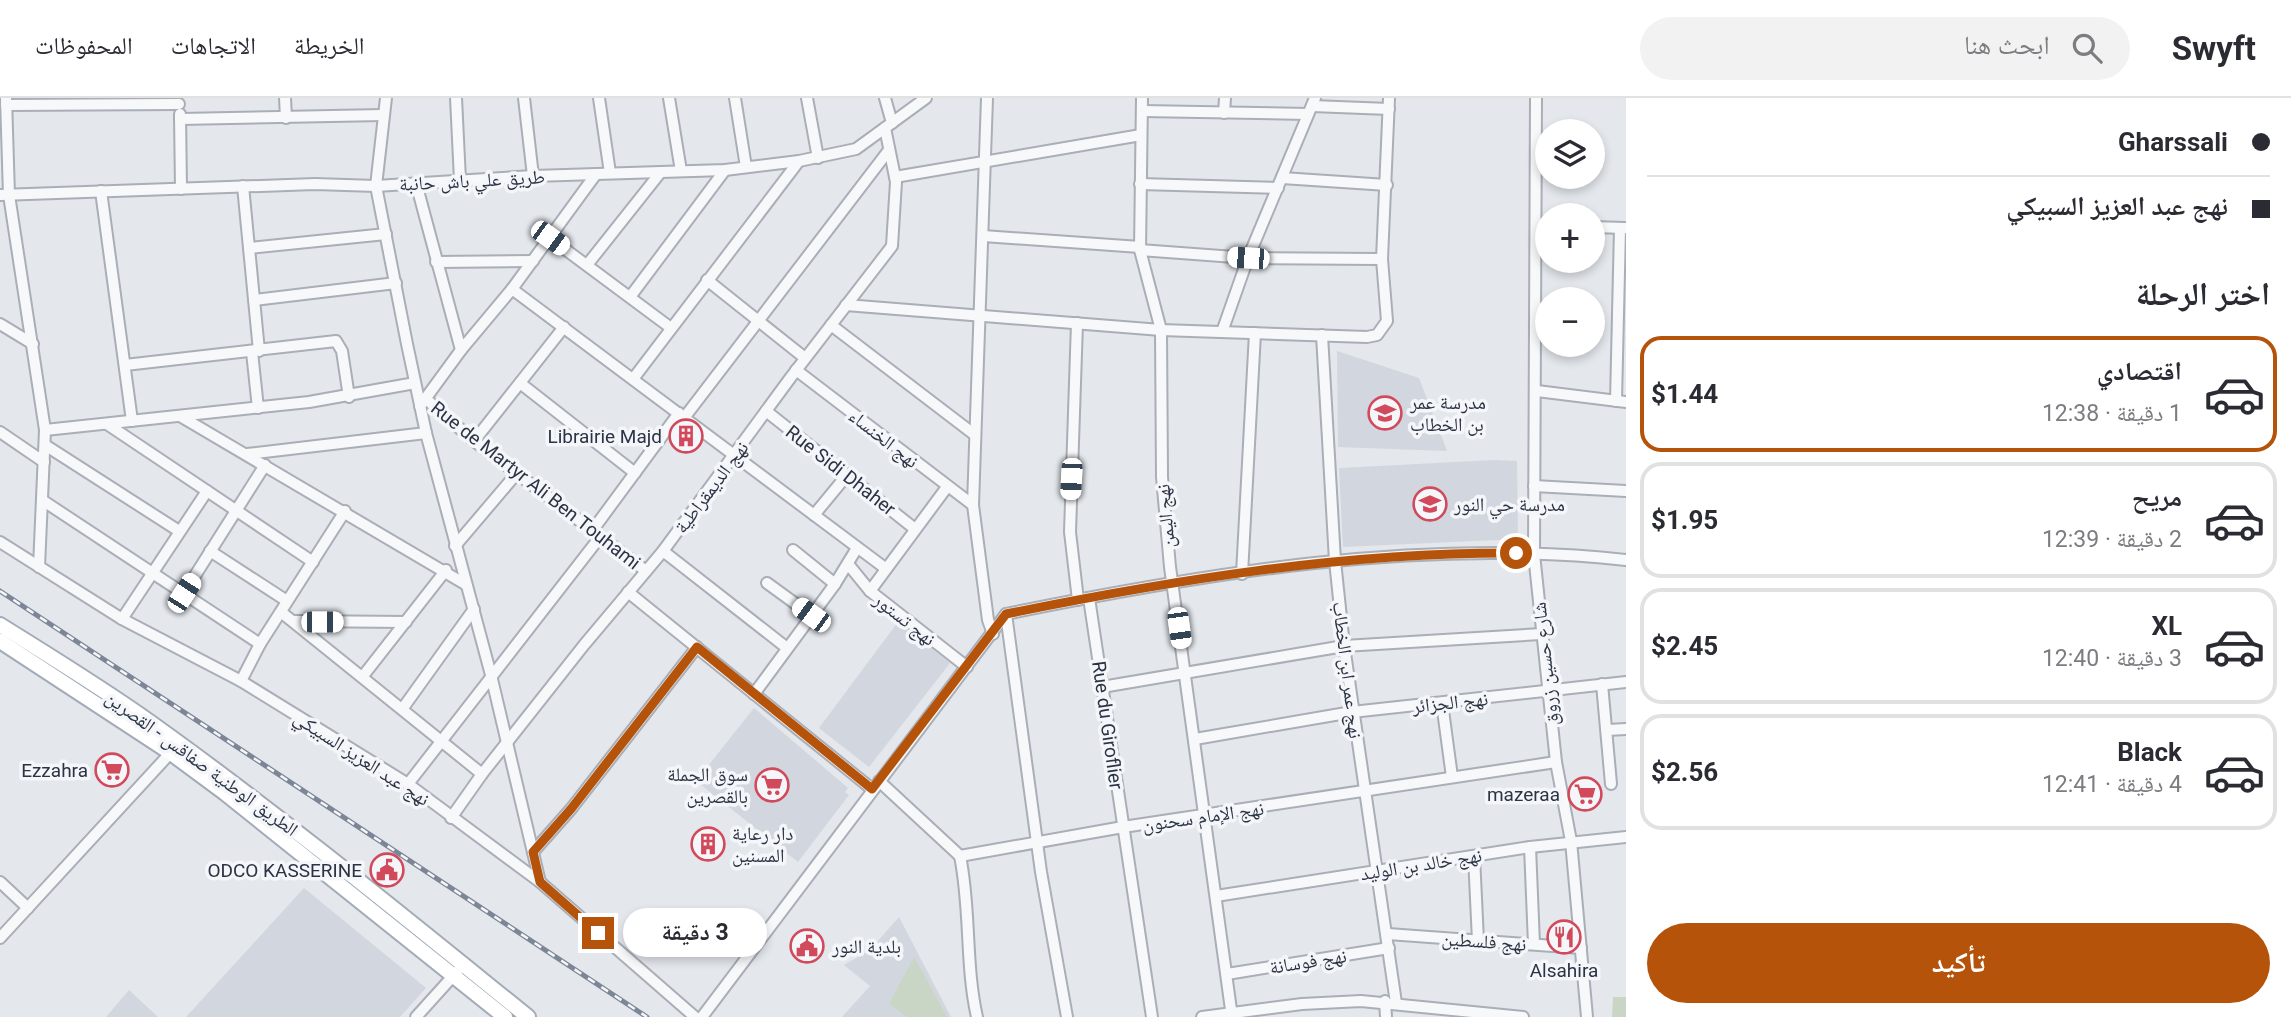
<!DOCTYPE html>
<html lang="ar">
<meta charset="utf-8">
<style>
:root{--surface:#fff;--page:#f2f2f3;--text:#2b2b33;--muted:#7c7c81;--line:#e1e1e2;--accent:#b45309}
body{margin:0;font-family:Roboto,"Noto Naskh Arabic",sans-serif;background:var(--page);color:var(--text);direction:rtl;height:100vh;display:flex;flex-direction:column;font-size:26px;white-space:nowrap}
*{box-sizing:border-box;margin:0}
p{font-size:23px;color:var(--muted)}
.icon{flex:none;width:38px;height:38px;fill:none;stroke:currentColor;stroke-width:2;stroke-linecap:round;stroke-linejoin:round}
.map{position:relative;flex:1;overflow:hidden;direction:ltr}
.details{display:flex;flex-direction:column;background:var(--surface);width:665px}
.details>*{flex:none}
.guide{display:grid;align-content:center;height:154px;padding:0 21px;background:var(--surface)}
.fabs{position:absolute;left:1535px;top:21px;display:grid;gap:14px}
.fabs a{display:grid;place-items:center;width:70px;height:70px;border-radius:50%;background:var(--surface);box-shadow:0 4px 10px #0003;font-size:35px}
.end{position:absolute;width:32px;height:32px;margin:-16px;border:9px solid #b45309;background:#fff;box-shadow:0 0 0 4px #fff}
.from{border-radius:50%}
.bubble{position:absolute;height:49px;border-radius:24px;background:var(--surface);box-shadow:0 4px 10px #0003;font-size:23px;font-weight:700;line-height:49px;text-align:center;direction:rtl}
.car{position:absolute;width:21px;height:42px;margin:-21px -10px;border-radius:9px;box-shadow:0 0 5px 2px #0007;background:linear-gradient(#fff 24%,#345 0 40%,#fff 0 76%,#345 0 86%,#fff 0)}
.guide b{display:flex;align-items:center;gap:24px;height:66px;font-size:26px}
.guide b+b{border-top:2px solid var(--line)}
.guide i{width:18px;height:18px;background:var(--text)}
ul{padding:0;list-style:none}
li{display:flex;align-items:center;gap:21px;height:116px;margin:0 14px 10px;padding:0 7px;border:4px solid var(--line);border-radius:21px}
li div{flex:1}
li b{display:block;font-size:26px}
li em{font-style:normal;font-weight:700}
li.active{border-color:var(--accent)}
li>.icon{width:63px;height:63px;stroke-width:1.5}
h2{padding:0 21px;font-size:32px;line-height:84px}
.action{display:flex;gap:14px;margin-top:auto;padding:14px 21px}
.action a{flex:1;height:80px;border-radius:42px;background:var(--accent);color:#fff;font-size:28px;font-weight:700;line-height:80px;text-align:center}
header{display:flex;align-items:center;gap:42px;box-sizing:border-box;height:98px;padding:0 35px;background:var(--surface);border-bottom:2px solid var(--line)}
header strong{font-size:33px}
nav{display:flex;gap:38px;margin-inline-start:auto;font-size:24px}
.search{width:490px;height:63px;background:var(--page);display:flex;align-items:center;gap:18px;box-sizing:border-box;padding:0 24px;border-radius:38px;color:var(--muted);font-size:26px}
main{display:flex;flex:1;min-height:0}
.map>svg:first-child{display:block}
.built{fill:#d2d6de}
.green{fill:#c9d6c5}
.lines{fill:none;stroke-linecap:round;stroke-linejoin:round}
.minor-casing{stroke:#a9aeb7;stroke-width:14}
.major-casing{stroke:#a3abb8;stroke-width:18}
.minor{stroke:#f7f8fa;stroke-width:10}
.major{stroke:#fff;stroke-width:14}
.rail-casing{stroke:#7d8696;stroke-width:5}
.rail{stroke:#f4f6f9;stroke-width:2.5;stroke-dasharray:8;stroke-linecap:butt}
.route{stroke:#b45309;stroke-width:9}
.labels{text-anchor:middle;stroke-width:7;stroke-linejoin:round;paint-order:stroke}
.street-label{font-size:19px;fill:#2b3445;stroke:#f4f6f9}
.poi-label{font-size:19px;fill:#2b3445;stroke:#f4f6f9;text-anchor:end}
</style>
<header>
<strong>Swyft</strong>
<div class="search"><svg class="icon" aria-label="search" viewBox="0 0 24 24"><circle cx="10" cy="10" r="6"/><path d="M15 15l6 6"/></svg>ابحث هنا</div>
<nav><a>الخريطة</a><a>الاتجاهات</a><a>المحفوظات</a></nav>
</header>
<main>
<section class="details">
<div class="guide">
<b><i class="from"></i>Gharssali</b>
<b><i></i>نهج عبد العزيز السبيكي</b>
</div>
<h2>اختر الرحلة</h2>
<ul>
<li class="active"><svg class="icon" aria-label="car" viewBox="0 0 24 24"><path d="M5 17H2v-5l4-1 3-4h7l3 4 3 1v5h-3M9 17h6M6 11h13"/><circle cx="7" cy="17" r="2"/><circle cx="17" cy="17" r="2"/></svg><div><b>اقتصادي</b><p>1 دقيقة · 12:38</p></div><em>$1.44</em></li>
<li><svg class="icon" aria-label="car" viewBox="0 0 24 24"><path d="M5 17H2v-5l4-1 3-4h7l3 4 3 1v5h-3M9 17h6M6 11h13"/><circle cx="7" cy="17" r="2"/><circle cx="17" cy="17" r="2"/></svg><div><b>مريح</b><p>2 دقيقة · 12:39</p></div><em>$1.95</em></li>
<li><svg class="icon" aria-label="car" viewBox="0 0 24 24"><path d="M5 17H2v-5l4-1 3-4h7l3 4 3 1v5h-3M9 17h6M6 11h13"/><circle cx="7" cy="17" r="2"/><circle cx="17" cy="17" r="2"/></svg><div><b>XL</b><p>3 دقيقة · 12:40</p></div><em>$2.45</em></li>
<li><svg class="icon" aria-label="car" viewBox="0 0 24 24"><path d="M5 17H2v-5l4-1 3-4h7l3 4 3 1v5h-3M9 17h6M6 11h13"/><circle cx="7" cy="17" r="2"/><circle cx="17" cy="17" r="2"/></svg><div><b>Black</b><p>4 دقيقة · 12:41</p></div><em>$2.56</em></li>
</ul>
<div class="action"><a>تأكيد</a></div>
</section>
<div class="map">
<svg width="1626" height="919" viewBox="0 0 1626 919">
<rect width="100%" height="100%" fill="#e4e7ec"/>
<!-- built -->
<g class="built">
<path d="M1337,253L1419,280L1447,353L1338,349Z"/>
<path d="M1495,362L1517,363L1518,441L1343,449L1339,370Z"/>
<path d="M898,524L950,565L869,669L819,630Z"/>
<path d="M754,610L848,690L845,694L849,697L798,764L696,683Z"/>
<path d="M304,790L426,890L400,919H186Z"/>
<path d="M899,819L951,919H842L870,888L844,867L870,852Z"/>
<path d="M129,892L158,919H106Z"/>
</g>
<!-- green -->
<g class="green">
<path d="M914,859L947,919H907L889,906Z"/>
<path d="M1613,899H1626V919H1612Z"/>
</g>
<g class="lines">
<defs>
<g id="minor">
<path d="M6,0L9,97L45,332L39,469"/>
<path d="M285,0L286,20"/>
<path d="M386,0L376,88L407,246L426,335L491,577L540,784"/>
<path d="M456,0L460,82"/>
<path d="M524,0L533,78"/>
<path d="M599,0L610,75"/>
<path d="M669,0L681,73"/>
<path d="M735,0L746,69"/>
<path d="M807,0L818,60"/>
<path d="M885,0L892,25"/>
<path d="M987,0L973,407L988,522L993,536"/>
<path d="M1142,0L1140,152L1161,232L1162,379L1170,469L1232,919"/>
<path d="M1536,0L1534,456L1556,664L1571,743L1587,919"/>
<path d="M6,7L179,6"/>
<path d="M1312,8L1389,11"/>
<path d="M1142,13L1308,16"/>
<path d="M1224,15L1225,0"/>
<path d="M180,16L181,91"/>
<path d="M180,21L383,17"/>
<path d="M895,79L1141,37"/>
<path d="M1282,80L1387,87"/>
<path d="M416,85L461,252"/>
<path d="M1140,86L1278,90"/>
<path d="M243,88L259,253"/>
<path d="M101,93L132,323"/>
<path d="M0,97L315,86L376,88L533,78L725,72L799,63L856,51L926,0"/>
<path d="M1592,129L1625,130"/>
<path d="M983,138L1140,149"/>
<path d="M550,140L671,230"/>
<path d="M249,150L386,136"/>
<path d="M1140,152L1248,160L1382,161"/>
<path d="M436,164L533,163"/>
<path d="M587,167L660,75"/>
<path d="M707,182L805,260"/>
<path d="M512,191L885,470"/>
<path d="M630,199L725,72"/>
<path d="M254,202L396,185"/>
<path d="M846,207L1161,232L1367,239L1377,237L1387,223L1382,161L1389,0"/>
<path d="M1077,225L1070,434L1078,502"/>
<path d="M0,226L33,246"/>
<path d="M831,227L975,337"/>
<path d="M1222,234L1248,160L1315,0"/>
<path d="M1322,237L1335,463L1344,548L1396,905"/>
<path d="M252,254L258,310"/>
<path d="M125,267L336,243L342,253L349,299"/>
<path d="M796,272L973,407"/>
<path d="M633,281L799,63"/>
<path d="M520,285L635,375"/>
<path d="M1537,293L1626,304"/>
<path d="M426,301L474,343L646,473"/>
<path d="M1616,303L1620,130"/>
<path d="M420,308L461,252L512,191L596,76"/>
<path d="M766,313L915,431"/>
<path d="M180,318L465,486"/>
<path d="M684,320L889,52"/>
<path d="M107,326L313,464"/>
<path d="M45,332L309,304L415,285"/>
<path d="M0,334L44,364"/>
<path d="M474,343L564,229"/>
<path d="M45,347L179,433"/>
<path d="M247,356L426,335"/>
<path d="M1534,388L1626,393"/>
<path d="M42,402L260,546"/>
<path d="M814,417L847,377"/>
<path d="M592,433L679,315"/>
<path d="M0,444L122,521L241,583L408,686L540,784L695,919"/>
<path d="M455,448L517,375"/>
<path d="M793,452L835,486"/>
<path d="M210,453L287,503"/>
<path d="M663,453L787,550"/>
<path d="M848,466L870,493L967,569"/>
<path d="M1242,476L1255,235"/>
<path d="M767,485L811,517"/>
<path d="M870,493L947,389"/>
<path d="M628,494L872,691"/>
<path d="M184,495L265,367"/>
<path d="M1089,500L1152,919"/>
<path d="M281,514L482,676"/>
<path d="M1006,516L1041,774L1067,919"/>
<path d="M122,521L207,393"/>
<path d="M294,523L406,524"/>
<path d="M363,578L446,472"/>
<path d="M241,583L260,546L345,413"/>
<path d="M1602,586L1611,686"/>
<path d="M1102,589L1344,548L1541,536"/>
<path d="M754,596L835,486L857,450"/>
<path d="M1442,605L1452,679"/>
<path d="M403,610L474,511"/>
<path d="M1607,632L1626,631"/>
<path d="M1195,641L1352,614L1626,584"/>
<path d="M879,683L960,758L1123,729L1556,664"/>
<path d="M408,686L600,439"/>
<path d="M451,720L482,676L584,547L663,453L791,279L892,148L896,84L885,30"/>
<path d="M1530,749L1534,846"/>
<path d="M533,754L571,711L697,549"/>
<path d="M960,758C971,811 965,866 977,919"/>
<path d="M1474,758L1478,843"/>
<path d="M0,784L28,810"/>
<path d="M1216,798L1530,749L1626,739"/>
<path d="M1388,836L1581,850"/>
<path d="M0,840L175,650"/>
<path d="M1227,876L1389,850"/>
<path d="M1385,903L1386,919"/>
<path d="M416,919L463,867"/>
<path d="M702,919L1006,516C1207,475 1421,439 1626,462"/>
<path d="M1202,919L1302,906L1361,903L1523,919"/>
</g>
<g id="major">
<path d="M0,527C51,559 102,590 151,625C281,718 404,819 528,919"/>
<path d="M0,543L171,655L225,695L505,919"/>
</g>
</defs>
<!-- minor casing -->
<use href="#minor" class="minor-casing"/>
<!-- major casing -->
<use href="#major" class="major-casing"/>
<!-- minor -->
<use href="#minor" class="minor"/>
<!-- major -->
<use href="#major" class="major"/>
<defs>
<path id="rail" d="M0,493L647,919"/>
</defs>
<!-- rail casing -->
<use href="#rail" class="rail-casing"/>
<!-- rail -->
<use href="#rail" class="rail"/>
</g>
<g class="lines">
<!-- route -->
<path class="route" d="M598,835L540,784L533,754L571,711L697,549L872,691L1006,516C1173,482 1345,454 1516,455"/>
</g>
<!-- icons -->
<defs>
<symbol id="school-ring" viewBox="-11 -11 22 22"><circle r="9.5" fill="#f4f6f9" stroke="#d1495b" stroke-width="1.5"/><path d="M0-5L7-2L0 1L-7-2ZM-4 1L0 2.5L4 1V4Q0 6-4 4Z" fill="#d1495b"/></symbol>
<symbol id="building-ring" viewBox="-11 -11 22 22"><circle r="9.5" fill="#f4f6f9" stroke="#d1495b" stroke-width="1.5"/><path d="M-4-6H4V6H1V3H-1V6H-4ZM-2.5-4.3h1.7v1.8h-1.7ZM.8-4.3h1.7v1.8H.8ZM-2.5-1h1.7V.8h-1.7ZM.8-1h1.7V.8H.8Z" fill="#d1495b"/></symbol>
<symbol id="supermarket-ring" viewBox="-11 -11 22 22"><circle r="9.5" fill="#f4f6f9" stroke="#d1495b" stroke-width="1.5"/><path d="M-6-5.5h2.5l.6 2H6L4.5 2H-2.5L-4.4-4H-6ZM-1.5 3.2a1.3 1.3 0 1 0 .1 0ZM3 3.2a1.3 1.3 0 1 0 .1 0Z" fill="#d1495b"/></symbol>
<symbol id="civic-ring" viewBox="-11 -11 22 22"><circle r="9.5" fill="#f4f6f9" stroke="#d1495b" stroke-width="1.5"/><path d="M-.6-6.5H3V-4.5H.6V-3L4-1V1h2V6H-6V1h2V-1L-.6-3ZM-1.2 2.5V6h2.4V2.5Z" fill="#d1495b"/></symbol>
<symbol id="restaurant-ring" viewBox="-11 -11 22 22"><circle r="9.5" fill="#f4f6f9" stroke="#d1495b" stroke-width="1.5"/><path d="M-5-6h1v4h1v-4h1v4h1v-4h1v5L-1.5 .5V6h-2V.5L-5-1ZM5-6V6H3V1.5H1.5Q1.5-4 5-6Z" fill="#d1495b"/></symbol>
</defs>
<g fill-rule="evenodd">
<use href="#school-ring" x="1366" y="296" width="38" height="38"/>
<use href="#building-ring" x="667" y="319" width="38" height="38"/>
<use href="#school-ring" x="1411" y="387" width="38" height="38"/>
<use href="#supermarket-ring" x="93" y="653" width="38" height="38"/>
<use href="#supermarket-ring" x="753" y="668" width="38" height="38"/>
<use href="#supermarket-ring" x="1566" y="677" width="38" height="38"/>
<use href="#building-ring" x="689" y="727" width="38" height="38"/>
<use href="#civic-ring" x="368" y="753" width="38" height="38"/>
<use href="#restaurant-ring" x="1545" y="820" width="38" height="38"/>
<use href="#civic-ring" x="788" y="829" width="38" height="38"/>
</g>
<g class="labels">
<!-- street labels -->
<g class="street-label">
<text transform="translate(472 82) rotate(-3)" y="7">طريق علي باش حانبة</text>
<text transform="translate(884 340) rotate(38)" y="7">نهج الخنساء</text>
<text transform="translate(841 372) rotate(38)" y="7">Rue Sidi Dhaher</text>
<text transform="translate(536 387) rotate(38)" y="7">Rue de Martyr Ali Ben Touhami</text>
<text transform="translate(711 389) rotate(-53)" y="7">نهج الديمقراطية</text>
<text transform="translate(1165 418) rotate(-95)" y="7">نهج اليمن</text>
<text transform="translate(905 521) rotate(38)" y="7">نهج تستور</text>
<text transform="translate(1545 566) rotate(-96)" y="7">شارع حسين زروق</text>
<text transform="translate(1348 572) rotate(83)" y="7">نهج عمر ابن الخطاب</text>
<text transform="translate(1450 604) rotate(-6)" y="7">نهج الجزائر</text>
<text transform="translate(1108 627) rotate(82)" y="7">Rue du Giroflier</text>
<text transform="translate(362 660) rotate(33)" y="7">نهج عبد العزيز السبيكي</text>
<text transform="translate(202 665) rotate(36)" y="7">الطريق الوطنية صفاقس - القصرين</text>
<text transform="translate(1203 718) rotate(-8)" y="7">نهج الإمام سحنون</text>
<text transform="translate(1421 766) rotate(-9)" y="7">نهج خالد بن الوليد</text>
<text transform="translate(1484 843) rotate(4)" y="7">نهج فلسطين</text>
<text transform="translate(1308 863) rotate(-9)" y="7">نهج فوسانة</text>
</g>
<!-- poi labels -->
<g class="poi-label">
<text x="1410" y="311" text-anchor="start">مدرسة عمر<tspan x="1410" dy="22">بن الخطاب</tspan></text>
<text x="662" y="345">Librairie Majd</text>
<text x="1454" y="413" text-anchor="start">مدرسة حي النور</text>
<text x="88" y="679">Ezzahra</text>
<text x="748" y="683">سوق الجملة<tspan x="748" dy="22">بالقصرين</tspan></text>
<text x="1560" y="703">mazeraa</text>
<text x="732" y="742" text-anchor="start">دار رعاية<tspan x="732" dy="22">المسنين</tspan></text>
<text x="362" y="779">ODCO KASSERINE</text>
<text x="832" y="855" text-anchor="start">بلدية النور</text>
<text x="1564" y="879" text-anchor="middle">Alsahira</text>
</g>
</g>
</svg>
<div class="fabs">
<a><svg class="icon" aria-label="layers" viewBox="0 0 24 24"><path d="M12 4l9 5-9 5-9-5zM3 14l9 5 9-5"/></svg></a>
<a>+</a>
<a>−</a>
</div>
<i class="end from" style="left:1516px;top:455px"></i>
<i class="end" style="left:598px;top:835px"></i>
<div class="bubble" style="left:623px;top:810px;width:144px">3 دقيقة</div>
<i class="car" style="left:550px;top:140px;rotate:126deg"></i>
<i class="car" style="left:1248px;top:160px;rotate:274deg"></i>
<i class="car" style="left:1071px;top:381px;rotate:183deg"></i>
<i class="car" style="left:184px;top:495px;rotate:33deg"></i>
<i class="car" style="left:811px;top:517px;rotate:306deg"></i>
<i class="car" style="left:322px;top:524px;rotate:90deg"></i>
<i class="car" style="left:1179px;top:530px;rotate:172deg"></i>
</div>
</main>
